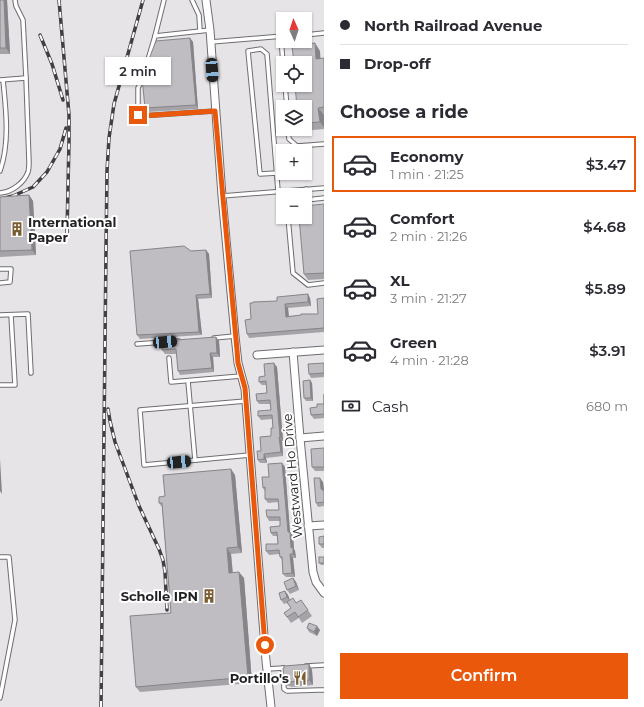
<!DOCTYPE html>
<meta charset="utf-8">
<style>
:root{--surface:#fff;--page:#f7f7f7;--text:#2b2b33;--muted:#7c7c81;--line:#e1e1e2;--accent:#ea580c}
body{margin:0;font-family:Montserrat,sans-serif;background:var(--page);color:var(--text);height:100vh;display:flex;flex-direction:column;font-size:15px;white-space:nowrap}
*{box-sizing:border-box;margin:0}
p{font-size:13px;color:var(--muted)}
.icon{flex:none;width:22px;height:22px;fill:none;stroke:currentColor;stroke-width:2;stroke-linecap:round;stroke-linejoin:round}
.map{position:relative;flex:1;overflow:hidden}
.details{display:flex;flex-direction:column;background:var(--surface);width:320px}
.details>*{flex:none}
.guide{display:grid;align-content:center;height:88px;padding:0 16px;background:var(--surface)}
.needle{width:26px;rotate:357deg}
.fabs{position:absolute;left:276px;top:12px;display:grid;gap:8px}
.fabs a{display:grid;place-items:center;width:36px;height:36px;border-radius:0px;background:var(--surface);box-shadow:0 1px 3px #0004;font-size:20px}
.end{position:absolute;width:18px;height:18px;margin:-9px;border:5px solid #ea580c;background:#fff;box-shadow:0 0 0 2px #fff}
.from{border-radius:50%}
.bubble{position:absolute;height:28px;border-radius:0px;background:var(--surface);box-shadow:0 1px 3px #0004;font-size:13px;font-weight:600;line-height:28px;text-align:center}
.car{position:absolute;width:12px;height:24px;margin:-12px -6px;border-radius:5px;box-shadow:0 0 3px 1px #0007;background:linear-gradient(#222 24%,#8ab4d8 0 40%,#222 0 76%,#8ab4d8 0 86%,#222 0)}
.guide b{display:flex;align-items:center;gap:14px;height:38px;font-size:15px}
.guide b+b{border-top:1px solid var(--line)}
.guide i{width:10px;height:10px;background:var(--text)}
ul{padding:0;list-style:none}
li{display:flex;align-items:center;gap:12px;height:56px;margin:0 8px 6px;padding:0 8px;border:2px solid transparent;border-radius:0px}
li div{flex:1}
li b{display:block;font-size:15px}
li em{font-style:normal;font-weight:600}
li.current{border-color:var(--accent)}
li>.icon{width:36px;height:36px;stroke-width:1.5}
h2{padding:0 16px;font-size:18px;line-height:48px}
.pay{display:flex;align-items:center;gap:10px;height:44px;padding:0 16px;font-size:15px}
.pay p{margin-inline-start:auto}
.primary-button{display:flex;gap:8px;margin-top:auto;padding:8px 16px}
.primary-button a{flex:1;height:46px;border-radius:0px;background:var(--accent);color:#fff;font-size:16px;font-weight:600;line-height:46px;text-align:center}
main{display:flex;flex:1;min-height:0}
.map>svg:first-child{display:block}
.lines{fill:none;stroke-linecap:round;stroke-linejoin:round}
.service-casing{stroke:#6f6d71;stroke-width:5.5}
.minor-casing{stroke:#6f6d71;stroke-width:9}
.service{stroke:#fff;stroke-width:3.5}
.minor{stroke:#fff;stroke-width:7}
.rail-casing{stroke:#403f41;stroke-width:3.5}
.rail{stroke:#fff;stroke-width:2;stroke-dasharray:6;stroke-linecap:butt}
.wall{fill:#a5a3a7}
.shaded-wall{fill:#868488}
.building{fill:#c0bdc2;stroke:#868488}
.route{stroke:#ea580c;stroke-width:5}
.labels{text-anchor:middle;stroke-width:4;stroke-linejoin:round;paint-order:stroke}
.poi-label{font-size:13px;font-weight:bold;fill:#201f21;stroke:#fff;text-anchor:end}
.street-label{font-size:13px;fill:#201f21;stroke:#fff}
</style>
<main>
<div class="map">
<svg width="324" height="707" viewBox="0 0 324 707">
<rect width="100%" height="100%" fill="#e7e4e8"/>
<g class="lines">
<defs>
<g id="service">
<path d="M192,0L199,15L200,31"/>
<path d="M210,30L155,36L142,80L138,88V115L140,116L215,111"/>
<path d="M305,35L324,33"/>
<path d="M155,36L164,0"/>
<path d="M281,37L283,64"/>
<path d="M211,42L283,36"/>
<path d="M0,80L26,78"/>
<path d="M285,85L287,107"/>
<path d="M288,129L289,139L297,146L324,144"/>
<path d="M0,171C10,142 6,110 3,80"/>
<path d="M277,173L260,174L248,51L261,49L267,54L278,191"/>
<path d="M306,189V200L324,198"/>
<path d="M0,193C12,192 24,183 28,172C29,169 29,165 29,162L26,78L23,20L16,6L15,0"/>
<path d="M222,196L324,188"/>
<path d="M288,217L293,273L308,285L324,283"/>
<path d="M0,269H11L10,282L0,283"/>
<path d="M0,315L28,314L31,373"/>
<path d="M214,338L235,336"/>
<path d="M137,344L179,341"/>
<path d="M169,358L171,382L241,376"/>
<path d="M188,381L195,460"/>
<path d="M0,385H15L11,315"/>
<path d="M246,401L140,410L144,465L250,455"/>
<path d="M0,557H9L15,620L0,698"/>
<path d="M306,666L324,665"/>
<path d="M283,668L284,689L287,691L319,690H324"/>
<path d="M267,669L284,668"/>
</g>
<g id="minor">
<path d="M206,0L210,30L222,196L235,336L238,363L245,389L266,661L271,707"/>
<path d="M293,352L300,438L313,572L316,582L324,593"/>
<path d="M257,355L324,350"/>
<path d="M300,438L324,436"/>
<path d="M308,526L324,525"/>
</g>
</defs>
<!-- service casing -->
<use href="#service" class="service-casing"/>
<!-- minor casing -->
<use href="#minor" class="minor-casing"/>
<!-- service -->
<use href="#service" class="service"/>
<!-- minor -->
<use href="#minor" class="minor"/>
<defs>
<g id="rail">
<path d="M59,0L69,115V141L67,233"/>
<path d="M40,35L52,64L63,100"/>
<path d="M0,199L13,196L33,187L47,172L60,149L66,128"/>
<path d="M108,409L110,421L115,442L139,506L159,549L163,560L165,572L167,610"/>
<path d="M101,707L106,251L107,171L109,138L114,104L143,0"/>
</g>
</defs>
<!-- rail casing -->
<use href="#rail" class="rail-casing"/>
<!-- rail -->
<use href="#rail" class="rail"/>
</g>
<!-- wall -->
<g class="wall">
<path d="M0,0H7L10,54H0Z"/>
<path d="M190,38L193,42L198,109L147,112L145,108Z"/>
<path d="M320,51V58H324V129L303,131L302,129H305V107Z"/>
<path d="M29,195L33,201L36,255L0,257V197Z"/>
<path d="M324,204V279L308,280L304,274Z"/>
<path d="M206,250L209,254L212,298L198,299L202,335L140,339L137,335L191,251Z"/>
<path d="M310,298L311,306L288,308L289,316L318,314L324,298V332L249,338L247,334L251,319L277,301Z"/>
<path d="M216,337L219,341L220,357H213L214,372L180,375L178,371L177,354H165L162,350L176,342Z"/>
<path d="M324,363V377L311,378L309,374Z"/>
<path d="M277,367L283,441H282L283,456L266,458L267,463H260L258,460L261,451L271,436L273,428L272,419L261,420L258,416L271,410L270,404H259L257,401L267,393L266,385H262L259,382Z"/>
<path d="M310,380L312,383L313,401H306L304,398Z"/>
<path d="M324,394V418L314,419L311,415L317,407L324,404Z"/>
<path d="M324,448V471H315L312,467Z"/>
<path d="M282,463L285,467L290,532L293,536L294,549L295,551L296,558H293L295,577H286L283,574L282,560L280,557V554L269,555L266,551L278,544L277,536H273L271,533L280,526V521H269L267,517L279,510V502L268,503L265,499V491L263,488L269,477Z"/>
<path d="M235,475L242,553L231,554L233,573L244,578L252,683L140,692L136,687L171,613L162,507L159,503L165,496Z"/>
<path d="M323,482L324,490V506L318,507L316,503Z"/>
<path d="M324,536V548H322L319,544Z"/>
<path d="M324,557V565H321L319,563Z"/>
<path d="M293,578L296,582L299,590L290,594L287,590Z"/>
<path d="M285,591L288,595L290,600L296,603L301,600L312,616L302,623L299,618L291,623L284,613L291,608L287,603L284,604L281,600Z"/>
<path d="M307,628L320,630L317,636L309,632Z"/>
<path d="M309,664L312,670L313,685L291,687L290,686H287L284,681Z"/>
</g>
<!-- shaded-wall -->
<g class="shaded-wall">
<path d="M4,0H7L10,54L6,48Z"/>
<path d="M190,38L193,42L198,109L196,105Z"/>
<path d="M315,43L320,51L321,66L316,59Z"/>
<path d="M318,108L324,115V127L320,122Z"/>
<path d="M29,195L33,201L36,255L32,250Z"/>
<path d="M206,250L209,254L212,298L210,294Z"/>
<path d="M308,294L310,298L311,306L308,302Z"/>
<path d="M196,295L198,299L202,335L199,332Z"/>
<path d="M285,304L288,308L289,320L286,317Z"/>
<path d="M216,337L219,341L220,357L217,353Z"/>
<path d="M210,353L213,357L214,372L212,368Z"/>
<path d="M274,363L277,367L283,441L280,437Z"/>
<path d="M310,380L312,383L313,401L311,398Z"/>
<path d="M279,437L282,441L283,456L281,452Z"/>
<path d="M264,454L266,458L267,463L264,459Z"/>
<path d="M0,459L2,494L0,491Z"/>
<path d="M282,463L285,467L290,532L293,536L294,549L295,551L296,558L293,554L288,532Z"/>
<path d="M231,469L235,475L242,553L238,547Z"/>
<path d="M320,478L323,482L324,491L321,489Z"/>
<path d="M227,548L231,554L233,579L229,573Z"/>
<path d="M290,554L293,558L295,577L292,573Z"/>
<path d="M239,572L244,578L252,683L248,677Z"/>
<path d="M293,578L296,582L299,590L296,586Z"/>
<path d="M285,591L288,595L290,601L287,597Z"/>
<path d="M317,626L320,630L317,636L314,632Z"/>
<path d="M309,664L312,670L313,685L309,680Z"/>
</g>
<!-- building -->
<g class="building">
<path d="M0,0H4L6,48H0Z"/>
<path d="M190,38L196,105L145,108L142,77L156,41Z"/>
<path d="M315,43L316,59L324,58V107L318,108L320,122L305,123V107H297L295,85H305V63H294L292,46Z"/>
<path d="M29,195L32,250L0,251V197Z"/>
<path d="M324,204V273L304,274L299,217H305V206Z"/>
<path d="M184,246L191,251L206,250L210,294L196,295L199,332L137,335L130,251Z"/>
<path d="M308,294V302L285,304L286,317L301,315V314H318L317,299L324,298V328L247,334L245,320L251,319L250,303H253V302L277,301V297Z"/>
<path d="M216,337L217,353H210L212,368L178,371L176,349L162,350V343L176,342V340Z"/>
<path d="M274,363L280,437H279L281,452L264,454V459L258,460L257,451H261L260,437L271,436V428H273L272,415L258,416V411L271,410L270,400L257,401L256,394L267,393L266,381L259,382V377L265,376L264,364Z"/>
<path d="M324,363V373L309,374L308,364Z"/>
<path d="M310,380L311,398H304L303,381Z"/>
<path d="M324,394V414L311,415L310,408L317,407V404H324Z"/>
<path d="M324,448V467H312L311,449Z"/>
<path d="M282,463L288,532H290L291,548L293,547V554H290L292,573L283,574L282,557H280L279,550L266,551V544H278L277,532L271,533L270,527L280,526V517H267L266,510H279L278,499H265V487L263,488L262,477H269L268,464Z"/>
<path d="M231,469L238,547L227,548L229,573L239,572L248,677L136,687L130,616L171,613L162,503H159V497L165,496L163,475Z"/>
<path d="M314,478H320L321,489H322V490H324V502L316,503Z"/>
<path d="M324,536V544H319V537Z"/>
<rect x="319" y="557" width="5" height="6"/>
<path d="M293,578L296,586L287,590L284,582Z"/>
<path d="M285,591L287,597L281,600L279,593Z"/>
<path d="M293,598L296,603L301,600L308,610L298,617L295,612L287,617L284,613L291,608L287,602Z"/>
<path d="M309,623L317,626L314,632L307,628Z"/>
<path d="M309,664V680L287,682V681H284L283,668H284V666Z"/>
</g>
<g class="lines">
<!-- route -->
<path class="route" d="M138,115L140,116L215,111L237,350L238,363L245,388L265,645"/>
</g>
<!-- icons -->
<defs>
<symbol id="building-bare" viewBox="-9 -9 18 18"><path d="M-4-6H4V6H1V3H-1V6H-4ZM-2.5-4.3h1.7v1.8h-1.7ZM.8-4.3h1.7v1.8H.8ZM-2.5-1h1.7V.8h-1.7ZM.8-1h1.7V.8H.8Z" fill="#7a5e31" stroke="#fff" stroke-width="2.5" paint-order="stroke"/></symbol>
<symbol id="restaurant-bare" viewBox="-9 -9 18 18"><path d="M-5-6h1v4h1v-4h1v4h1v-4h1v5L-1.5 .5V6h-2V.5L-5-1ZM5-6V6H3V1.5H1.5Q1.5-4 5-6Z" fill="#7a5e31" stroke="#fff" stroke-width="2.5" paint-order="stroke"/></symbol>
</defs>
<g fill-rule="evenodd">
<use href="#building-bare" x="7" y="219" width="20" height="20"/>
<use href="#building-bare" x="199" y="586" width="20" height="20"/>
<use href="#restaurant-bare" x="290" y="668" width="20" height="20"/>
</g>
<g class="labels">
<!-- poi labels -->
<g class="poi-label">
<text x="28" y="227" text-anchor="start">International<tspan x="28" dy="15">Paper</tspan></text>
<text x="198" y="601">Scholle IPN</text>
<text x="289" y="683">Portillo's</text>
</g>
<!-- street labels -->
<g class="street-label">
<text transform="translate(292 476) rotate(-95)" y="5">Westward Ho Drive</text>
</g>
</g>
</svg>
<div class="fabs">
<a><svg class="needle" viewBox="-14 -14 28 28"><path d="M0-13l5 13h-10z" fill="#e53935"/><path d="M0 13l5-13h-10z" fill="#7c7c81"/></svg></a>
<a><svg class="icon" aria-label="locate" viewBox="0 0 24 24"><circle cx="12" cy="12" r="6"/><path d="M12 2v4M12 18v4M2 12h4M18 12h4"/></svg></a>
<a><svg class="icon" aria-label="layers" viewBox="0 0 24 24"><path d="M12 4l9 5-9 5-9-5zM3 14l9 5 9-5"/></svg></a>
<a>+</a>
<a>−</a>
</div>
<i class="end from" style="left:265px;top:645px"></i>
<i class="end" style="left:138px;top:115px"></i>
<div class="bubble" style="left:105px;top:57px;width:66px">2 min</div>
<i class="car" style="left:212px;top:70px;rotate:176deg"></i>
<i class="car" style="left:165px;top:342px;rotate:85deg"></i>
<i class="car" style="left:179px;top:462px;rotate:84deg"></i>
</div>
<section class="details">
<div class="guide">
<b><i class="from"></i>North Railroad Avenue</b>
<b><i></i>Drop-off</b>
</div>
<h2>Choose a ride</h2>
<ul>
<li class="current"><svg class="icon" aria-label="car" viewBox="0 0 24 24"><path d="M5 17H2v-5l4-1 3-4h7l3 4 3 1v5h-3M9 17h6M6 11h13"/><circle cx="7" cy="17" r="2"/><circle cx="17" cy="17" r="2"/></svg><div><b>Economy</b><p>1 min · 21:25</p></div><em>$3.47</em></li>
<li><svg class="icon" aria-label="car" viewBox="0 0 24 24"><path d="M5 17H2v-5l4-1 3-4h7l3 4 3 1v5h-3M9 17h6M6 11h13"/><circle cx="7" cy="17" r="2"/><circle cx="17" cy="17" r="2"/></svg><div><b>Comfort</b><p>2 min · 21:26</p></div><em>$4.68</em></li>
<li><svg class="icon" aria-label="car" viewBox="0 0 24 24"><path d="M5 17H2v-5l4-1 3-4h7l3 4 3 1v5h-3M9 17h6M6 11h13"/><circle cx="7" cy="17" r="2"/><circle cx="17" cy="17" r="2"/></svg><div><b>XL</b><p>3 min · 21:27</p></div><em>$5.89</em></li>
<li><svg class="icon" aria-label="car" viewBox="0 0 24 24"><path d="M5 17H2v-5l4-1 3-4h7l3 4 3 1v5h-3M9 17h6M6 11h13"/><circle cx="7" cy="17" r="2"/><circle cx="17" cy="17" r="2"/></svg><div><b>Green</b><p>4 min · 21:28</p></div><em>$3.91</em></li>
</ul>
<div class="pay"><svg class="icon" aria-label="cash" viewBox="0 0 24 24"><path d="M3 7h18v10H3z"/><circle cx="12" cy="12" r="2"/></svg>Cash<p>680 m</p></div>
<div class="primary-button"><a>Confirm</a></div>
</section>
</main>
